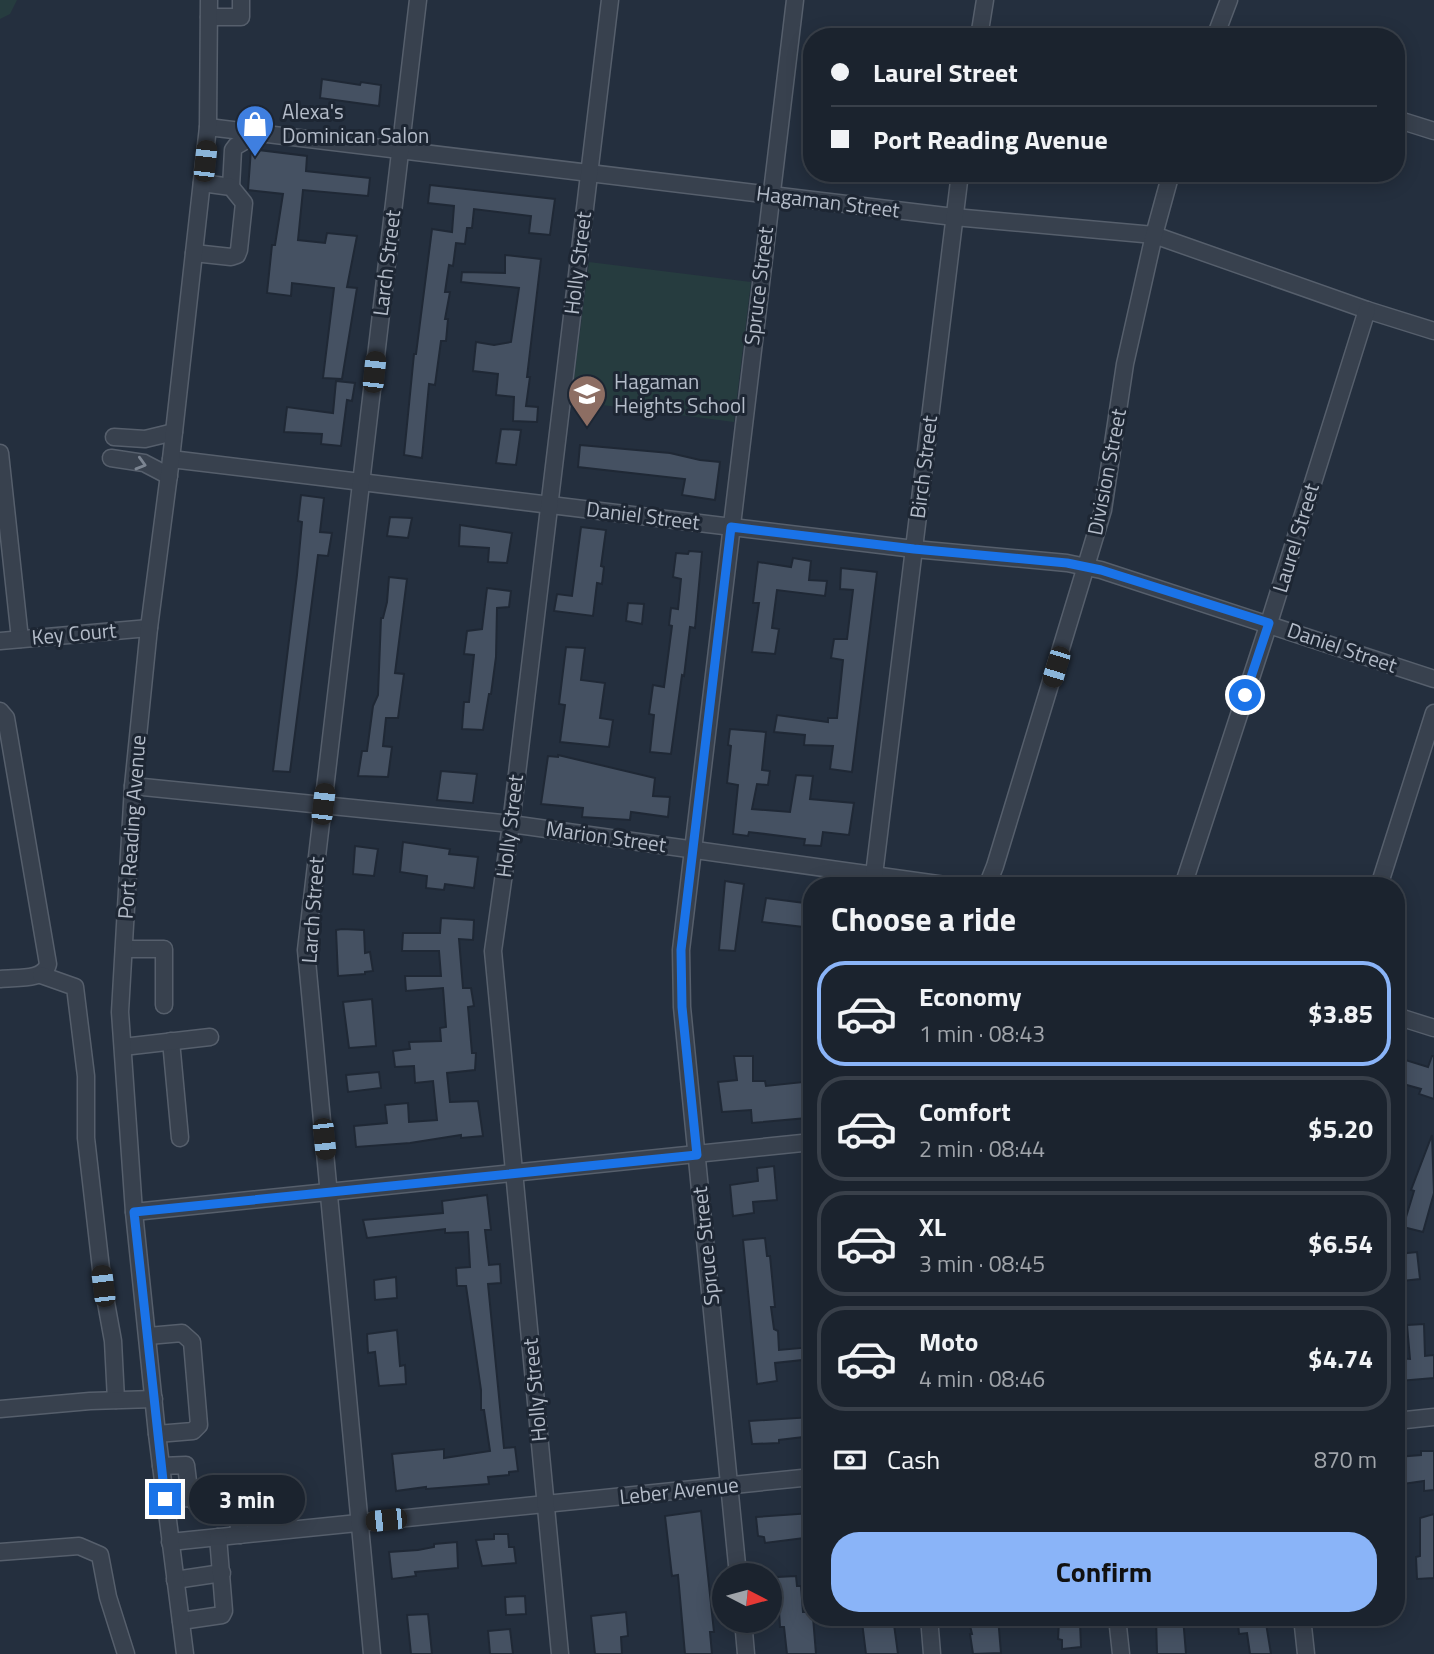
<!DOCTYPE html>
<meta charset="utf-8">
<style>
:root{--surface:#1b232e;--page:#282f3a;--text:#f1f3f6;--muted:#a0a4aa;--line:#39404a;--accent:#8ab4f8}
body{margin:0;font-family:"Titillium Web",sans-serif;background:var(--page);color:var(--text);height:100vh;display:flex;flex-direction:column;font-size:26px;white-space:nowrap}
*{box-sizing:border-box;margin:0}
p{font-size:23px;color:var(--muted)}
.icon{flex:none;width:38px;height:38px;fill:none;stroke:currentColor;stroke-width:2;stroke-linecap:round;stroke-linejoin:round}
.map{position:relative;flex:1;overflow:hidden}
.details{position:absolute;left:803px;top:877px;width:602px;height:749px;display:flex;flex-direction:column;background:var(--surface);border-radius:28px;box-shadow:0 4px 18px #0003,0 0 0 2px var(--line)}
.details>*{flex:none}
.top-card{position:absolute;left:803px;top:28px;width:602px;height:154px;border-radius:28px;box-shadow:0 4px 18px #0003,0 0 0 2px var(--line);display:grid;align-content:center;height:154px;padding:0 28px;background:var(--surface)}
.needle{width:46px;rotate:96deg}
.fabs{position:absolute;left:712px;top:1563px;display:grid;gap:14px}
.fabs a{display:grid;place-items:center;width:70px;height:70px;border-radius:50%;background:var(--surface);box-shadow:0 4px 18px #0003,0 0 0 2px var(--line);font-size:35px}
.end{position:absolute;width:32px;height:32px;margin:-16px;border:9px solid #1a73e8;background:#fff;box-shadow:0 0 0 4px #fff}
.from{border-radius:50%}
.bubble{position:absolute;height:49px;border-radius:24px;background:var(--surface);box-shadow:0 4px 18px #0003,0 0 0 2px var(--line);font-size:23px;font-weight:700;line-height:49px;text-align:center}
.car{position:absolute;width:21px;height:42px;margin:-21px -10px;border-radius:9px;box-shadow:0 0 5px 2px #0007;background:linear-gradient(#222 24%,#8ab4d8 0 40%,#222 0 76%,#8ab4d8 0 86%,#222 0)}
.top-card b{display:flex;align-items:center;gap:24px;height:66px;font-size:26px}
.top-card b+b{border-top:2px solid var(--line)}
.top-card i{width:18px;height:18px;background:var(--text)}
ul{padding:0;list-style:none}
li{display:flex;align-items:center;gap:21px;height:105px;margin:0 14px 10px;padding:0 14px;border:4px solid var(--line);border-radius:28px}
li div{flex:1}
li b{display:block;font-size:26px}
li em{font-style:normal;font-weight:700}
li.current{border-color:var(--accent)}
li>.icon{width:63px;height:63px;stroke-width:1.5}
h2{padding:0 28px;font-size:32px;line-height:84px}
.pay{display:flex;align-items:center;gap:18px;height:77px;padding:0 28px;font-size:26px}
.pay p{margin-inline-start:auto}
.cta{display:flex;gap:14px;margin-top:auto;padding:14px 28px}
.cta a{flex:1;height:80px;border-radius:28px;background:var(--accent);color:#111;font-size:28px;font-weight:700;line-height:80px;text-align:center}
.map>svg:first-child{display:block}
.green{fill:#263c3f}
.building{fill:#455162;stroke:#1f2835;stroke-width:2}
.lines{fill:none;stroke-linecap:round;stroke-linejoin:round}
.minor-casing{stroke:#565f6c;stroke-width:19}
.minor{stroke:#38414e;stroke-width:16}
.oneway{stroke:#7c8592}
.route{stroke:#1a73e8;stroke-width:9}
.labels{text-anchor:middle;stroke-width:6;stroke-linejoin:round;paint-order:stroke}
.poi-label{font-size:21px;fill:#b4bcc9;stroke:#1d2633;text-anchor:start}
.street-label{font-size:21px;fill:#b4bcc9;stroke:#1d2633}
</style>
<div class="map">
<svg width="1434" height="1654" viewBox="0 0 1434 1654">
<rect width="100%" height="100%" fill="#242f3e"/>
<!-- green -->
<g class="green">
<path d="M0,0H17L10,14L0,19Z"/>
<path d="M589,262L751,282L734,422L571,401Z"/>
</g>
<!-- building -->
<g class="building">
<path d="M322,79L360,85L361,82L381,85L379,106L320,98Z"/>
<path d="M251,149L307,156L306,171L370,178L368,196L303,190L298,240L325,243L327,233L357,236L347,287L357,288L342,379L323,378L334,288L292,283L291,296L267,293L272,245H275L283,194L248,190Z"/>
<path d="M430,185L555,199L550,235L529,233L531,216L474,209L472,228H467L465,244L456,243L453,266L449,265L445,292H450L445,319H448L446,341H441L435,385L429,384L422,458L404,455L414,354H416L432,229L452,232L454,206L428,203Z"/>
<path d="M505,255L541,259L527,377H530L526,406L538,407L537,422L513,421L514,397L496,395L498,374L473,371L476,342L494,345L511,342L519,288L461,282L462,272L505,273Z"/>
<path d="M336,381L355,383L352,401L347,400L341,446L321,444L322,434L284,432L287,407L333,413Z"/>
<path d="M501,429L521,430L516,465L496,463Z"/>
<path d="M580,445L670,453L700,460L720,462L715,500L682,495L685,479L578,467Z"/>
<path d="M301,495L324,498L320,532L332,533L328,556L318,555L290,772L273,771L297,575L302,522L298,521Z"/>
<path d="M390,517L412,518L408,538L387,536Z"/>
<path d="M460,525L512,533L507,563L488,562L489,548L459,546Z"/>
<path d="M581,527L606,530L601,566L604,567L602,584L597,583L593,616L554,611L557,594L572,596Z"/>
<path d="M689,551L702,552L695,628L690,627L684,676L682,675L671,754L650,752L654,715L649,714L653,685L664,687L672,626L669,625L671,608L678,609L681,579L673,577L676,553L688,554Z"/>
<path d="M793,558L811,561L809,580L827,581L825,596L777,590L772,628L779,629L775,654L752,652L759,603H753L758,562L791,567Z"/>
<path d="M841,568L877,572L852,772L830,769L833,746L804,745L805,735L774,732L777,715L828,722V718H837L843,660L831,658L834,639H847L853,590L840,589Z"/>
<path d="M389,577L407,579L395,673L404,674L398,718H386L383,746L392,747L388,777L358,776L362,751H367L373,706L378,695L381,618H383L387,602Z"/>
<path d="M487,588L511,591L509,607L497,608L496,657L491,694H489L483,730L462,729L464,702H469L474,655L464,654L467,631L482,629Z"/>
<path d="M628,603L644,604L642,624L626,621Z"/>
<path d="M566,647L585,648L581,680L605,683L600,718L613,720L609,747L560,742L565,705L559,704Z"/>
<path d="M730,729L766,732L762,770L770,771L768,785L757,784L752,809L790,812L796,775L813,776L810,799L854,803L849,835L823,832L821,846L804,845L805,839L749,832L748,836L733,834L738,785L727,783L731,746L728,745Z"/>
<path d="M558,755L655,778L653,796L670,797L668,817L631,812L630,820L582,817L583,808L541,804L548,756L558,757Z"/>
<path d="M441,771L477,774L473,803L437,800Z"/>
<path d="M403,842L450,849L449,854L478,857L474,888L445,884L444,890L426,888L427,876L400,872Z"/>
<path d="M355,846L378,849L374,876L353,874Z"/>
<path d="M725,881L744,884L735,951L719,950Z"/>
<path d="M766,898L812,904V928L762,922Z"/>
<path d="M441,918L474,920L473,940L459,939L463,988H471L474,1006L468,1007L472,1053H476L475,1070L447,1073L450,1102L478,1101L483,1136L461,1138V1135L410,1143L356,1147L354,1126L387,1123L385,1105L408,1103L409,1122L437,1120L433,1081L415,1083L414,1066L395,1067L393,1051L410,1049L409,1042L441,1041L440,1028L446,1027L443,988L406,991L405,976H441L439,951H402L403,933H440Z"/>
<path d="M342,929L364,930L365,953L370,952L373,971L365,972V974L338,976L336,930Z"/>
<path d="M372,999L376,1046L349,1048L343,1002Z"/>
<path d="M734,1056H753V1081H765L766,1086L803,1082L807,1118L752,1123L751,1110L722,1112L718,1082L737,1080Z"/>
<path d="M1432,1056H1434V1099L1419,1094L1421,1089L1396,1082V1057L1428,1067Z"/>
<path d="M379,1072L381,1088L348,1092L346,1075Z"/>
<path d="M1432,1135L1434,1193L1423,1232L1403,1227L1414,1191L1411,1190Z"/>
<path d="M774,1166L777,1200L753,1202L754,1213L733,1216L730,1185L758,1181L757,1168Z"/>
<path d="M487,1195L491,1230H485L489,1265L500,1264L501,1283L488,1284L504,1448L515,1447L518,1471L509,1472V1475L488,1477L489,1484L426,1489V1487L396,1491L392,1454L444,1449V1458L490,1451L484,1410H481V1390L466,1286H457L456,1268L470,1267L468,1232L445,1233V1229L367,1238L363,1220L443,1213L442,1201Z"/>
<path d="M765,1238L767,1256H770L775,1307H771L774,1329L778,1331L779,1350L812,1347V1359L775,1363L777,1381L757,1384L743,1240Z"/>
<path d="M1417,1252L1420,1279L1402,1281L1398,1254Z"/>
<path d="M396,1277L397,1298L375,1300L374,1280Z"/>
<path d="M1424,1324L1425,1356L1434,1355V1378L1399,1381L1396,1378V1358L1410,1359L1407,1325Z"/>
<path d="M397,1330L400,1366L405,1365L406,1384L379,1386L375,1352L368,1353L367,1334Z"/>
<path d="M812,1417V1436L779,1440V1443L752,1444L749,1421Z"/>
<path d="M1421,1451H1434V1490L1424,1491V1481L1403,1484L1401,1479H1396V1457L1421,1455Z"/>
<path d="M701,1511L714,1632H710L712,1654H685L678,1575L672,1576L665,1516Z"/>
<path d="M812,1513V1537L765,1543L764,1537L758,1536L756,1517Z"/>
<path d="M1434,1514V1578L1417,1579L1416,1557L1420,1556V1518Z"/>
<path d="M494,1534H508L509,1547H514L516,1563L482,1566L476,1540L494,1539Z"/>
<path d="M457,1542L458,1568L415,1572L416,1576L392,1579L389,1552L418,1550L434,1547V1544Z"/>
<path d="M796,1576L797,1586H801L803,1612H812L813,1617L816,1654H787L784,1627H780L777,1577Z"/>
<path d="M525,1596L526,1614L506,1615L505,1597Z"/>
<path d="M626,1612L628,1636L621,1637L622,1654H595L591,1616Z"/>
<path d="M428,1614L432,1654H411L407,1615Z"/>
<path d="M869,1617H893L898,1654H866L862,1622L870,1621Z"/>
<path d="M968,1617H998L1001,1653L973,1654L970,1634H972Z"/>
<path d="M1156,1617H1183L1186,1654H1157Z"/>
<path d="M1243,1617H1265L1271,1654H1250L1247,1633L1239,1634L1238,1623L1244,1621Z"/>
<path d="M1059,1622H1080L1081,1647L1062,1649V1640L1058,1639Z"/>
<path d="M510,1629L513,1654H490L488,1631Z"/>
</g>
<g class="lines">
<defs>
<g id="minor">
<path d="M209,17H241V0"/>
<path d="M979,37L985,0"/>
<path d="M1215,37L1229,0"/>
<path d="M1396,119L1434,131"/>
<path d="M208,127L954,217L1154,235L1367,310L1434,331"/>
<path d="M231,187L233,150L236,146L248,139L249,132"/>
<path d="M194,253L231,257L237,255L239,250L244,203L231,187L202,183"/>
<path d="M114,437L145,439L174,432"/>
<path d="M0,453L20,639"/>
<path d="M111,458L144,463L169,476"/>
<path d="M171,459L914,549L1067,563L1101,570L1434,679"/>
<path d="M0,641L149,628"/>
<path d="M0,711L6,718L48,964C44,981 15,977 0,979"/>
<path d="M133,786L511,824L952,886"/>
<path d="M873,883L960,173"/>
<path d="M987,886L995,866L1103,510L1125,364L1154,235L1171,173"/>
<path d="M1183,886L1269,623L1367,310"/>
<path d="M1379,886L1434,713"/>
<path d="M124,949H164V1005"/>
<path d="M41,975L75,987L86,1076V1138L103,1286L113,1341L116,1400"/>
<path d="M1396,1016L1434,1028"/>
<path d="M171,1041L180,1138"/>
<path d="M123,1047L210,1037"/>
<path d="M134,1212L812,1142"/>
<path d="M148,1336L182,1333L192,1342L199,1425L193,1431L157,1434"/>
<path d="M0,1409L90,1401L154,1399"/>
<path d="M1396,1421L1434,1417"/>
<path d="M161,1466L186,1465L190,1498"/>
<path d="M165,1499L190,1498L205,1508L236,1507L240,1535"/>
<path d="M170,1542L812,1477"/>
<path d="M0,1552L79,1546L100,1555L108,1597L126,1654"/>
<path d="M738,1575L682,1007L681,950L795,0"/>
<path d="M175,1580L222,1573"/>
<path d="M929,1617L932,1654"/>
<path d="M1117,1617L1121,1654"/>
<path d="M1302,1617L1306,1654"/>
<path d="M743,1620L746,1654"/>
<path d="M181,1621L222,1615L224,1611L218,1537"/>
<path d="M185,1654L157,1434L134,1212L120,1012L133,786L149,628L171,459L208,127L209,0"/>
<path d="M372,1654L306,950L418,0"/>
<path d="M560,1654L493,951L511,824L610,0"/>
</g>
</defs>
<!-- minor casing -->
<use href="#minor" class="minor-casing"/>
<!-- minor -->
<use href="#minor" class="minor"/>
</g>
<!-- one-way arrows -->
<defs><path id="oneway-chevron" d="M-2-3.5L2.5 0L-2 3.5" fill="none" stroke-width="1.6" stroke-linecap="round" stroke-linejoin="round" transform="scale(1.75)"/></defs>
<use class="oneway" href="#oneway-chevron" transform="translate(141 464) rotate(16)"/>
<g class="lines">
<!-- route -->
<path class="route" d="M165,1499L134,1212L697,1155L682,1007L681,950L731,527L914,549L1067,563L1101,570L1269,623L1245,695"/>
</g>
<!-- icons -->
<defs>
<symbol id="shop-pin" viewBox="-11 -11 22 30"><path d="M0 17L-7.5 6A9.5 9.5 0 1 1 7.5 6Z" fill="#3f7fe0" stroke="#1d2633"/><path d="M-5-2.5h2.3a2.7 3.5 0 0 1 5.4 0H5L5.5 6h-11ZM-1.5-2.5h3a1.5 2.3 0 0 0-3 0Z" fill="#fff"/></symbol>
<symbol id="school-pin" viewBox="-11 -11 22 30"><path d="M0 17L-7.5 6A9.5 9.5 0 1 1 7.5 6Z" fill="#8d6e63" stroke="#1d2633"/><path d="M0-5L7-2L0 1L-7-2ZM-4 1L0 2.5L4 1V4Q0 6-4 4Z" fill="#fff"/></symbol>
</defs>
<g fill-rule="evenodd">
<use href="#shop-pin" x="233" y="102" width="44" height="60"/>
<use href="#school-pin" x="565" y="372" width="44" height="60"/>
</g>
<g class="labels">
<!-- poi labels -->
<g class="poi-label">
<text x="282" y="119">Alexa's<tspan x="282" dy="24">Dominican Salon</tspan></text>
<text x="614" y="389">Hagaman<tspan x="614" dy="24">Heights School</tspan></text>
</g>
<!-- street labels -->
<g class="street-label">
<text transform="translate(828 202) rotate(7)" y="7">Hagaman Street</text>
<text transform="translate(387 263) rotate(-83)" y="7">Larch Street</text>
<text transform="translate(578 263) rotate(-83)" y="7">Holly Street</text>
<text transform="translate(759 286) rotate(-83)" y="7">Spruce Street</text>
<text transform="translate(924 467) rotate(-83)" y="7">Birch Street</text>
<text transform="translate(1107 472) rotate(-79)" y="7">Division Street</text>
<text transform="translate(643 516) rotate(7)" y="7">Daniel Street</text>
<text transform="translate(1296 538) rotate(-73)" y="7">Laurel Street</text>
<text transform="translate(74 634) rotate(-5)" y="7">Key Court</text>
<text transform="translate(1342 648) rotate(19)" y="7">Daniel Street</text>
<text transform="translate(510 826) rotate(-83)" y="7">Holly Street</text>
<text transform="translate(132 827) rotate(-86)" y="7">Port Reading Avenue</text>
<text transform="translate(606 837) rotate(8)" y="7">Marion Street</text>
<text transform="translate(313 910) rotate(-86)" y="7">Larch Street</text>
<text transform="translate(706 1246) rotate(-96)" y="7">Spruce Street</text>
<text transform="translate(535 1390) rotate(-95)" y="7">Holly Street</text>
<text transform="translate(679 1491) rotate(-6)" y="7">Leber Avenue</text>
</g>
</g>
</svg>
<div class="fabs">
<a><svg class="needle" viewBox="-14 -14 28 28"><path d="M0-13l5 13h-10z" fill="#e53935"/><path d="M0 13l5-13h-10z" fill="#a0a4aa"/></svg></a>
</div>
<i class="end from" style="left:1245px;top:695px"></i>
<i class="end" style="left:165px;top:1499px"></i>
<div class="bubble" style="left:189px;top:1475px;width:116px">3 min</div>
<i class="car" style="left:205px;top:161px;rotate:6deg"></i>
<i class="car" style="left:374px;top:372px;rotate:6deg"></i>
<i class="car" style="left:1056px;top:667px;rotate:197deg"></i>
<i class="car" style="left:323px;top:804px;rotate:7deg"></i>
<i class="car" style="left:324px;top:1139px;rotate:174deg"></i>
<i class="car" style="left:103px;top:1286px;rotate:353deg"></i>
<i class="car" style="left:386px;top:1520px;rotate:264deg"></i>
<div class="top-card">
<b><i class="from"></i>Laurel Street</b>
<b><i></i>Port Reading Avenue</b>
</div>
<section class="details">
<h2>Choose a ride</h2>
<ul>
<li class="current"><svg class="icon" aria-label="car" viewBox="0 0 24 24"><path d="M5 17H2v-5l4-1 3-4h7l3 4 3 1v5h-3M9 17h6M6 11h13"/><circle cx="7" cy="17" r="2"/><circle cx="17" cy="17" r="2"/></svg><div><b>Economy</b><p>1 min · 08:43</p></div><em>$3.85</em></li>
<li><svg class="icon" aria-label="car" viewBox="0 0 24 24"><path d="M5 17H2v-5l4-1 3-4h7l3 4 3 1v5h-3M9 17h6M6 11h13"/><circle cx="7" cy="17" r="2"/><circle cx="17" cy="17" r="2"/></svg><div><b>Comfort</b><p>2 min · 08:44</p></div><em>$5.20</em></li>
<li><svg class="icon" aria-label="car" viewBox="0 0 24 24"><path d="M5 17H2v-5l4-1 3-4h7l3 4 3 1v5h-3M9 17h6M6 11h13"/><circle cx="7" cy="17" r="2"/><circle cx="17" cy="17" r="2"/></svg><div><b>XL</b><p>3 min · 08:45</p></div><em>$6.54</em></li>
<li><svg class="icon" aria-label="car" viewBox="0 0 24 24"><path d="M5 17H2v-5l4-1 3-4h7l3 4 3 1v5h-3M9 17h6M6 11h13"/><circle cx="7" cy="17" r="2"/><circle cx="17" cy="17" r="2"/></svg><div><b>Moto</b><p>4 min · 08:46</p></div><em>$4.74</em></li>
</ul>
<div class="pay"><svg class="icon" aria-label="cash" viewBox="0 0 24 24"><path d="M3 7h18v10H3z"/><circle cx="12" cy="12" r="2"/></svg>Cash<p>870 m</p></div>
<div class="cta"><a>Confirm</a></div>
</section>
</div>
